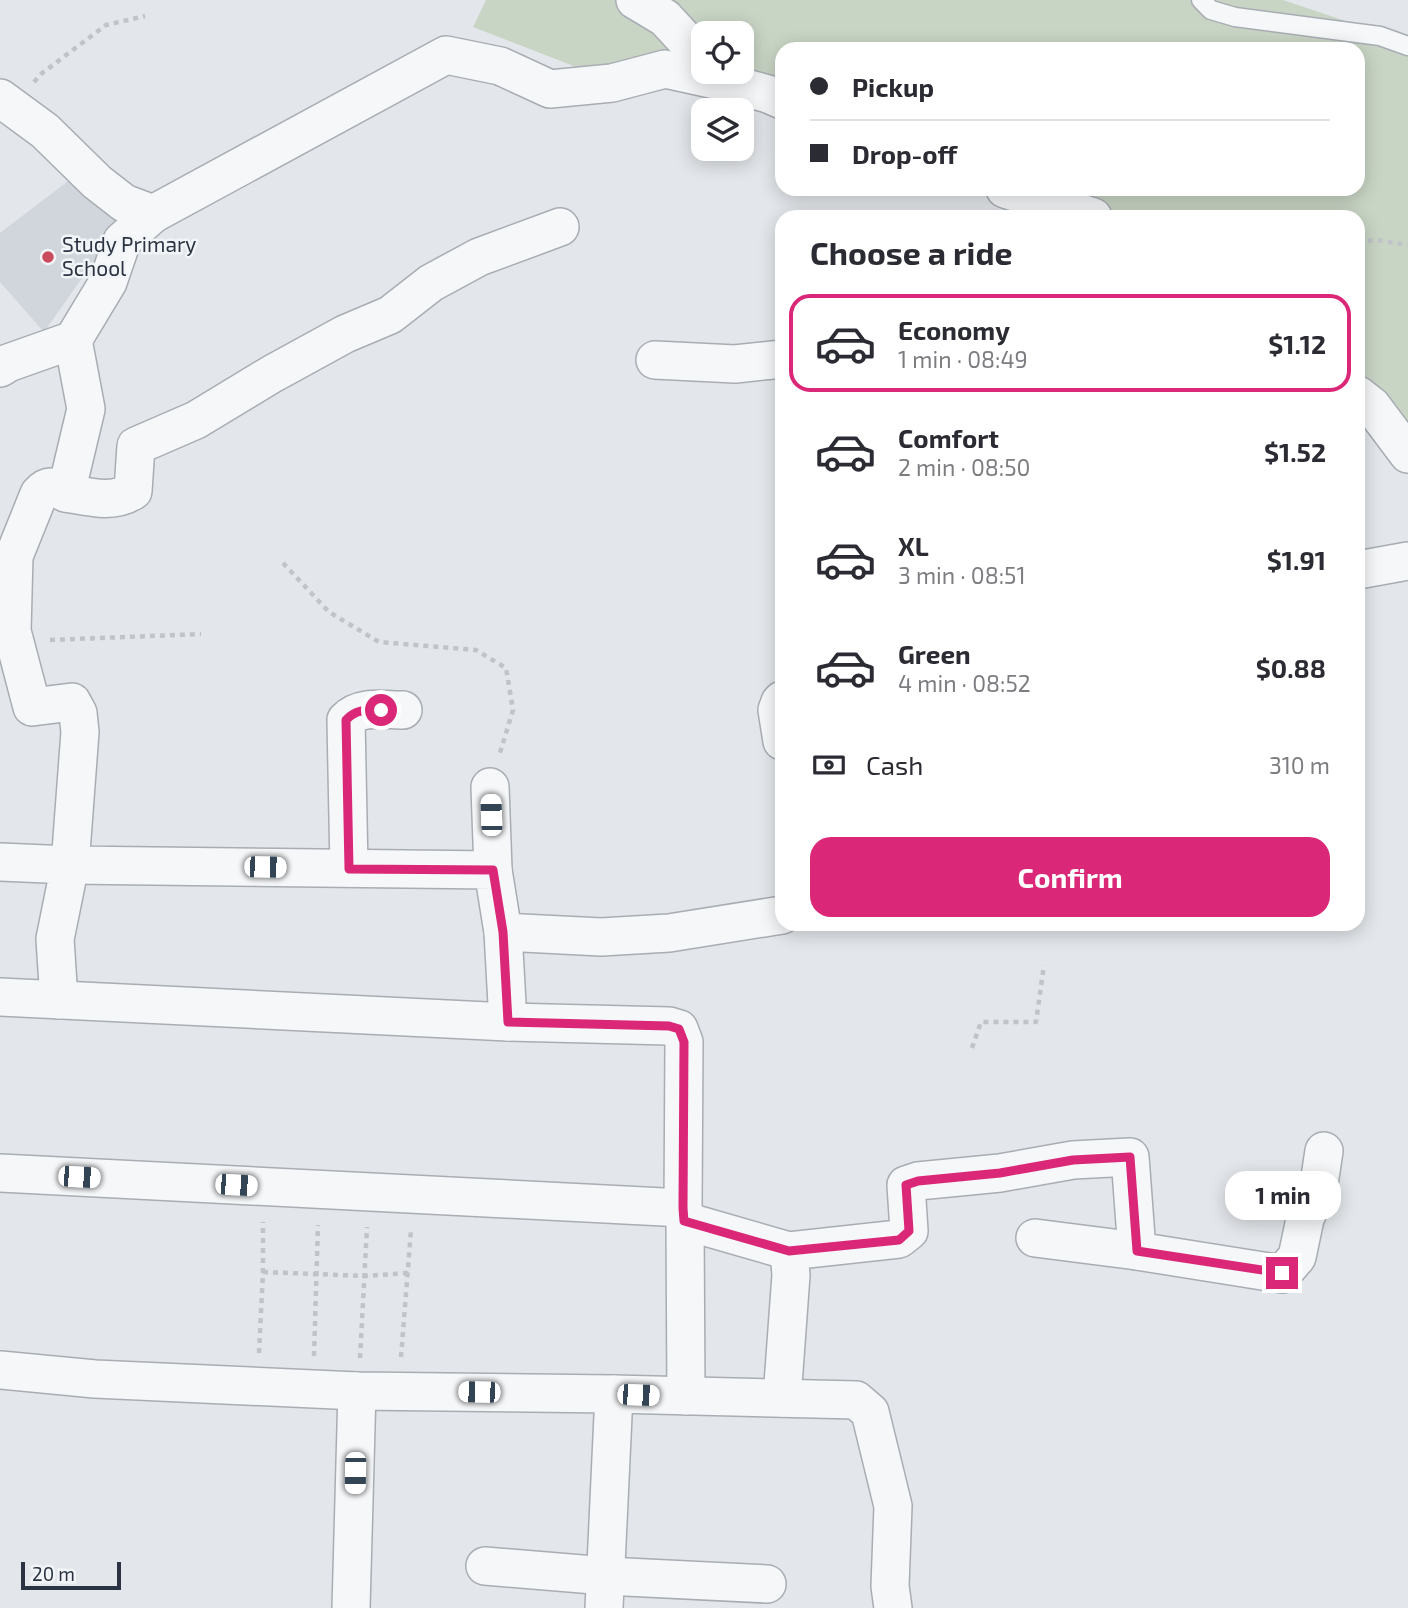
<!DOCTYPE html>
<meta charset="utf-8">
<style>
:root{--surface:#fff;--page:#f7f7f7;--text:#2b2b33;--muted:#7c7c81;--line:#e1e1e2;--accent:#db2777}
body{margin:0;font-family:"Exo 2",sans-serif;background:var(--page);color:var(--text);height:100vh;display:flex;flex-direction:column;font-size:26px;white-space:nowrap}
*{box-sizing:border-box;margin:0}
p{font-size:23px;color:var(--muted)}
.icon{flex:none;width:38px;height:38px;fill:none;stroke:currentColor;stroke-width:2;stroke-linecap:round;stroke-linejoin:round}
.map{position:relative;flex:1;overflow:hidden}
.side{position:absolute;left:775px;top:210px;width:590px;height:721px;display:flex;flex-direction:column;background:var(--surface);border-radius:21px;box-shadow:0 4px 18px #0003}
.side>*{flex:none}
.banner{position:absolute;left:775px;top:42px;width:590px;height:154px;border-radius:21px;box-shadow:0 4px 18px #0003;display:grid;align-content:center;height:154px;padding:0 35px;background:var(--surface)}
.fabs{position:absolute;left:691px;top:21px;display:grid;gap:14px}
.fabs a{display:grid;place-items:center;width:63px;height:63px;border-radius:14px;background:var(--surface);box-shadow:0 4px 18px #0003;font-size:35px}
.scale{position:absolute;left:21px;bottom:18px;width:100px;box-sizing:border-box;padding-left:7px;border:4px solid #2b3342;border-top:0;font-size:19px;line-height:24px;white-space:nowrap;color:#2b3342;-webkit-text-stroke:5px #f2f5f8;paint-order:stroke}
.end{position:absolute;width:32px;height:32px;margin:-16px;border:9px solid #db2777;background:#fff;box-shadow:0 0 0 4px #fff}
.from{border-radius:50%}
.bubble{position:absolute;height:49px;border-radius:21px;background:var(--surface);box-shadow:0 4px 18px #0003;font-size:23px;font-weight:700;line-height:49px;text-align:center}
.car{position:absolute;width:21px;height:42px;margin:-21px -10px;border-radius:9px;box-shadow:0 0 5px 2px #0007;background:linear-gradient(#fff 24%,#345 0 40%,#fff 0 76%,#345 0 86%,#fff 0)}
.banner b{display:flex;align-items:center;gap:24px;height:66px;font-size:26px}
.banner b+b{border-top:2px solid var(--line)}
.banner i{width:18px;height:18px;background:var(--text)}
ul{padding:0;list-style:none}
li{display:flex;align-items:center;gap:21px;height:98px;margin:0 14px 10px;padding:0 21px;border:4px solid transparent;border-radius:21px}
li div{flex:1}
li b{display:block;font-size:26px}
li em{font-style:normal;font-weight:700}
li.active{border-color:var(--accent)}
li>.icon{width:63px;height:63px;stroke-width:1.5}
h2{padding:0 35px;font-size:32px;line-height:84px}
.pay{display:flex;align-items:center;gap:18px;height:77px;padding:0 35px;font-size:26px}
.pay p{margin-inline-start:auto}
.action{display:flex;gap:14px;margin-top:auto;padding:14px 35px}
.action a{flex:1;height:80px;border-radius:21px;background:var(--accent);color:#fff;font-size:28px;font-weight:700;line-height:80px;text-align:center}
.map>svg:first-child{display:block}
.built{fill:#d1d5dc}
.green{fill:#c8d4c4}
.lines{fill:none;stroke-linecap:round;stroke-linejoin:round}
.service-casing{stroke:#a8adb4;stroke-width:21}
.minor-casing{stroke:#a8adb4;stroke-width:40}
.path{stroke:#c0c4c9;stroke-width:4.5;stroke-dasharray:5 5;stroke-linecap:butt}
.service{stroke:#f5f7f9;stroke-width:18}
.minor{stroke:#f5f7f9;stroke-width:37}
.route{stroke:#db2777;stroke-width:9}
.poi-dot{fill:#cb4c5e;stroke:#f2f5f8;stroke-width:2.5}
.labels{text-anchor:middle;stroke-width:5;stroke-linejoin:round;paint-order:stroke}
.poi-label{font-size:21px;fill:#2b3342;stroke:#f2f5f8;text-anchor:start}
</style>
<div class="map">
<svg width="1408" height="1608" viewBox="0 0 1408 1608">
<rect width="100%" height="100%" fill="#e3e6ea"/>
<!-- built -->
<path class="built" d="M72,178L120,224L44,332L0,282V233Z"/>
<!-- green -->
<path class="green" d="M486,0H1283L1408,42V425L1358,381V217H1116L1105,210L1042,189H1358V49H782V84L742,72V33H704L703,66L607,79L473,27Z"/>
<g class="lines">
<defs>
<path id="service" d="M1201,0L1211,10L1235,17L1380,36L1408,46"/>
<g id="minor">
<path d="M635,0L665,18L704,60"/>
<path d="M0,98L45,131L97,182L124,203L153,214L446,55L500,66L550,89L612,83L665,69L724,82L768,94L782,100"/>
<path d="M1005,189L1093,217"/>
<path d="M73,340L86,409L66,493C53,487 49,483 39,494L14,556L12,631L32,707L72,702L78,713L80,732L70,865L493,870L503,932L508,1022"/>
<path d="M655,360L735,364L782,359"/>
<path d="M0,368L8,363L73,340L108,282L122,241L153,214"/>
<path d="M1358,395L1372,406L1408,454"/>
<path d="M66,493C89,497 112,504 133,491L136,446L196,420L272,374L345,334L390,315L431,283L479,257L560,227"/>
<path d="M1358,570L1408,561"/>
<path d="M782,700L780,702L777,710L782,741"/>
<path d="M490,787L493,870"/>
<path d="M0,862L70,865L55,939L59,1000"/>
<path d="M349,868L346,720C360,705 384,710 403,710"/>
<path d="M503,932L601,937L669,933L782,915"/>
<path d="M0,997L508,1022L669,1026L679,1029L684,1042L683,1208L685,1221L686,1396"/>
<path d="M0,1173L683,1208"/>
<path d="M685,1221L789,1251L899,1239L909,1231L906,1185L918,1181L1000,1173L1073,1160L1130,1157L1137,1251L1282,1274L1297,1257L1305,1219L1319,1184L1324,1151"/>
<path d="M1035,1238L1137,1251"/>
<path d="M0,1370L95,1379L357,1391L614,1394L856,1400L870,1412L893,1506L890,1586L893,1608"/>
<path d="M782,1398L791,1275L789,1251"/>
<path d="M485,1566L606,1576L767,1584"/>
<path d="M351,1608L357,1391"/>
<path d="M604,1608L614,1394"/>
</g>
</defs>
<!-- service casing -->
<use href="#service" class="service-casing"/>
<!-- minor casing -->
<use href="#minor" class="minor-casing"/>
<!-- path -->
<g class="path">
<path d="M34,82L41,74L106,25L145,16"/>
<path d="M1358,242L1376,240L1408,245"/>
<path d="M283,563L329,612L379,642L476,650L506,668L513,710L499,756"/>
<path d="M50,640L201,634"/>
<path d="M1358,739H1359"/>
<path d="M972,1048L981,1022H1036L1044,965"/>
<path d="M263,1272L365,1276L408,1273"/>
<path d="M259,1353L263,1272V1222"/>
<path d="M314,1356L318,1225"/>
<path d="M401,1357L411,1230"/>
<path d="M360,1358L367,1227"/>
</g>
<!-- service -->
<use href="#service" class="service"/>
<!-- minor -->
<use href="#minor" class="minor"/>
</g>
<g class="lines">
<!-- route -->
<path class="route" d="M381,710C367,710 356,709 346,720L349,869L493,870L503,932L508,1022L669,1026L679,1029L684,1042L683,1208L684,1221L789,1251L899,1240L909,1231L906,1185L918,1181L1000,1173L1073,1160L1130,1157L1137,1251L1282,1273"/>
</g>
<!-- markers -->
<circle class="poi-dot" cx="48" cy="257" r="7"/>
<g class="labels">
<!-- poi labels -->
<g class="poi-label">
<text x="62" y="252">Study Primary<tspan x="62" dy="24">School</tspan></text>
</g>
</g>
</svg>
<div class="fabs">
<a><svg class="icon" aria-label="locate" viewBox="0 0 24 24"><circle cx="12" cy="12" r="6"/><path d="M12 2v4M12 18v4M2 12h4M18 12h4"/></svg></a>
<a><svg class="icon" aria-label="layers" viewBox="0 0 24 24"><path d="M12 4l9 5-9 5-9-5zM3 14l9 5 9-5"/></svg></a>
</div>
<div class="scale">20 m</div>
<i class="end from" style="left:381px;top:710px"></i>
<i class="end" style="left:1282px;top:1273px"></i>
<div class="bubble" style="left:1225px;top:1171px;width:116px">1 min</div>
<i class="car" style="left:491px;top:815px;rotate:358deg"></i>
<i class="car" style="left:265px;top:867px;rotate:91deg"></i>
<i class="car" style="left:79px;top:1177px;rotate:93deg"></i>
<i class="car" style="left:236px;top:1185px;rotate:93deg"></i>
<i class="car" style="left:479px;top:1392px;rotate:271deg"></i>
<i class="car" style="left:638px;top:1395px;rotate:92deg"></i>
<i class="car" style="left:355px;top:1473px;rotate:181deg"></i>
<div class="banner">
<b><i class="from"></i>Pickup</b>
<b><i></i>Drop-off</b>
</div>
<section class="side">
<h2>Choose a ride</h2>
<ul>
<li class="active"><svg class="icon" aria-label="car" viewBox="0 0 24 24"><path d="M5 17H2v-5l4-1 3-4h7l3 4 3 1v5h-3M9 17h6M6 11h13"/><circle cx="7" cy="17" r="2"/><circle cx="17" cy="17" r="2"/></svg><div><b>Economy</b><p>1 min · 08:49</p></div><em>$1.12</em></li>
<li><svg class="icon" aria-label="car" viewBox="0 0 24 24"><path d="M5 17H2v-5l4-1 3-4h7l3 4 3 1v5h-3M9 17h6M6 11h13"/><circle cx="7" cy="17" r="2"/><circle cx="17" cy="17" r="2"/></svg><div><b>Comfort</b><p>2 min · 08:50</p></div><em>$1.52</em></li>
<li><svg class="icon" aria-label="car" viewBox="0 0 24 24"><path d="M5 17H2v-5l4-1 3-4h7l3 4 3 1v5h-3M9 17h6M6 11h13"/><circle cx="7" cy="17" r="2"/><circle cx="17" cy="17" r="2"/></svg><div><b>XL</b><p>3 min · 08:51</p></div><em>$1.91</em></li>
<li><svg class="icon" aria-label="car" viewBox="0 0 24 24"><path d="M5 17H2v-5l4-1 3-4h7l3 4 3 1v5h-3M9 17h6M6 11h13"/><circle cx="7" cy="17" r="2"/><circle cx="17" cy="17" r="2"/></svg><div><b>Green</b><p>4 min · 08:52</p></div><em>$0.88</em></li>
</ul>
<div class="pay"><svg class="icon" aria-label="cash" viewBox="0 0 24 24"><path d="M3 7h18v10H3z"/><circle cx="12" cy="12" r="2"/></svg>Cash<p>310 m</p></div>
<div class="action"><a>Confirm</a></div>
</section>
</div>
